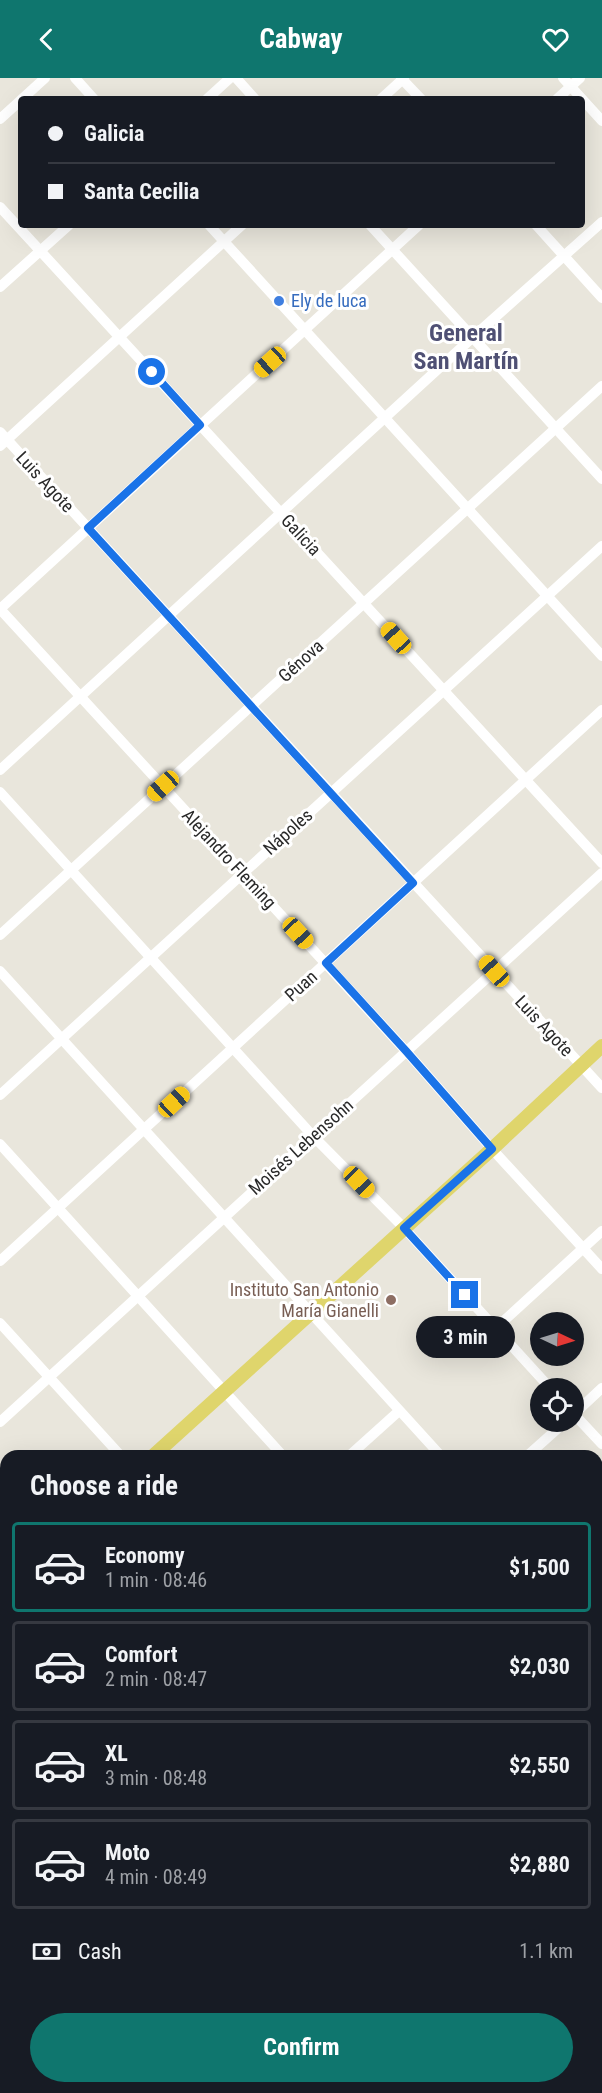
<!DOCTYPE html>
<meta charset="utf-8">
<style>
:root{--surface:#171b24;--page:#20242c;--text:#f1f3f6;--muted:#9ea1a6;--line:#363941;--accent:#0f766e}
body{margin:0;font-family:"Roboto Condensed",sans-serif;background:var(--page);color:var(--text);height:100vh;display:flex;flex-direction:column;font-size:22px;white-space:nowrap}
*{box-sizing:border-box;margin:0}
p{font-size:20px;color:var(--muted)}
.icon{flex:none;width:33px;height:33px;fill:none;stroke:currentColor;stroke-width:2;stroke-linecap:round;stroke-linejoin:round}
.map{position:relative;flex:1;overflow:hidden}
.side{position:absolute;left:0px;top:1372px;width:603px;height:644px;display:flex;flex-direction:column;background:var(--surface);border-radius:18px 18px 0 0;box-shadow:0 6px 24px #0002}
.side>*{flex:none}
.top-card{position:absolute;left:18px;top:18px;width:567px;height:132px;border-radius:6px;box-shadow:0 6px 24px #0002;display:grid;align-content:center;height:132px;padding:0 30px;background:var(--surface)}
.needle{width:39px;rotate:94deg}
.fabs{position:absolute;left:530px;top:1234px;display:grid;gap:12px}
.fabs a{display:grid;place-items:center;width:54px;height:54px;border-radius:50%;background:var(--surface);box-shadow:0 6px 24px #0002;font-size:30px}
.end{position:absolute;width:27px;height:27px;margin:-14px;border:8px solid #1a73e8;background:#fff;box-shadow:0 0 0 3px #fff}
.from{border-radius:50%}
.bubble{position:absolute;height:42px;border-radius:21px;background:var(--surface);box-shadow:0 6px 24px #0002;font-size:20px;font-weight:700;line-height:42px;text-align:center}
.car{position:absolute;width:18px;height:36px;margin:-18px -9px;border-radius:8px;box-shadow:0 0 4px 2px #0007;background:linear-gradient(#f5c518 24%,#345 0 40%,#f5c518 0 76%,#345 0 86%,#f5c518 0)}
.top-card b{display:flex;align-items:center;gap:21px;height:57px;font-size:22px}
.top-card b+b{border-top:2px solid var(--line)}
.top-card i{width:15px;height:15px;background:var(--text)}
ul{padding:0;list-style:none}
li{display:flex;align-items:center;gap:18px;height:90px;margin:0 12px 9px;padding:0 18px;border:3px solid var(--line);border-radius:6px}
li div{flex:1}
li b{display:block;font-size:22px}
li em{font-style:normal;font-weight:700}
li.on{border-color:var(--accent)}
li>.icon{width:54px;height:54px;stroke-width:1.5}
h2{padding:0 30px;font-size:27px;line-height:72px}
.pay{display:flex;align-items:center;gap:15px;height:66px;padding:0 30px;font-size:22px}
.pay p{margin-inline-start:auto}
.button{display:flex;gap:12px;margin-top:auto;padding:12px 30px}
.button a{flex:1;height:69px;border-radius:36px;background:var(--accent);color:#fff;font-size:24px;font-weight:700;line-height:69px;text-align:center}
header{display:flex;justify-content:space-between;align-items:center;height:78px;padding:0 30px;background:var(--accent);color:#fff;font-size:27px;font-weight:700}
.map>svg:first-child{display:block}
.lines{fill:none;stroke-linecap:round;stroke-linejoin:round}
.minor{stroke:#fff;stroke-width:10}
.major{stroke:#dfd56c;stroke-width:14}
.route{stroke:#1a73e8;stroke-width:8}
.shop-dot{fill:#3f7fe0;stroke:#fff;stroke-width:2}
.education-dot{fill:#8d6e63;stroke:#fff;stroke-width:2}
.labels{text-anchor:middle;stroke-width:6;stroke-linejoin:round;paint-order:stroke}
.shop-label{font-size:18px;fill:#366cbe;stroke:#fff;text-anchor:start}
.street-label{font-size:18px;fill:#292929;stroke:#fff}
.education-label{font-size:18px;fill:#785e54;stroke:#fff;text-anchor:end}
.district-label{font-size:24px;font-weight:bold;fill:#4f5074;stroke:#fff}
</style>
<header><svg class="icon" aria-label="back" viewBox="0 0 24 24"><path d="M15 5l-7 7 7 7"/></svg>Cabway<svg class="icon" aria-label="heart" viewBox="0 0 24 24"><path d="M12 20l-8-8c-3-5 5-10 8-4 3-6 11-1 8 4z"/></svg></header>
<div class="map">
<svg width="602" height="2015" viewBox="0 0 602 2015">
<rect width="100%" height="100%" fill="#e9e6dc"/>
<g class="lines">
<!-- minor -->
<g class="minor">
<path d="M75,0L94,21"/>
<path d="M236,0L255,21"/>
<path d="M401,0L421,21"/>
<path d="M563,0L602,43"/>
<path d="M22,21L45,0"/>
<path d="M207,21L230,0"/>
<path d="M381,21L404,0"/>
<path d="M557,21L580,0"/>
<path d="M0,41L21,22"/>
<path d="M0,129L602,785"/>
<path d="M209,147L602,578"/>
<path d="M370,147L602,401"/>
<path d="M536,147L602,220"/>
<path d="M0,209L69,147"/>
<path d="M0,354L602,1010"/>
<path d="M0,368L242,147"/>
<path d="M0,531L406,973L492,1071L602,1191"/>
<path d="M0,531L419,147"/>
<path d="M0,692L473,259L602,144"/>
<path d="M0,714L313,1058L404,1150L551,1311"/>
<path d="M0,857L602,308"/>
<path d="M0,893L441,1378"/>
<path d="M0,1017L602,468"/>
<path d="M0,1066L283,1378"/>
<path d="M0,1183L602,632"/>
<path d="M0,1245L121,1378"/>
<path d="M496,1250L602,1153"/>
<path d="M573,1335L602,1366"/>
<path d="M573,1337L602,1310"/>
<path d="M0,1344L602,795"/>
<path d="M349,1378L399,1333"/>
<path d="M527,1378L565,1344"/>
<path d="M0,1428L6,1434"/>
<path d="M597,1482L602,1478"/>
<path d="M597,1550L602,1556"/>
<path d="M0,1604L6,1611"/>
<path d="M597,1648L602,1644"/>
<path d="M0,1698L6,1693"/>
<path d="M597,1718L602,1723"/>
<path d="M0,1777L6,1784"/>
<path d="M597,1807L602,1803"/>
<path d="M0,1859L6,1854"/>
<path d="M597,1902L602,1907"/>
<path d="M0,1963L6,1969"/>
<path d="M597,1968L602,1963"/>
<path d="M43,2010L48,2015"/>
<path d="M209,2010L213,2015"/>
<path d="M534,2010L538,2015"/>
<path d="M17,2015L22,2010"/>
<path d="M193,2015L198,2010"/>
<path d="M370,2015L376,2010"/>
<path d="M546,2015L551,2010"/>
</g>
<!-- major -->
<g class="major">
<path d="M153,1378L492,1071L602,968"/>
<path d="M0,1519L6,1514"/>
</g>
</g>
<g class="lines">
<!-- route -->
<path class="route" d="M152,294L200,347L88,450L413,805L326,885L406,973L492,1071L404,1150L465,1217"/>
</g>
<!-- markers -->
<circle class="shop-dot" cx="279" cy="223" r="6"/>
<circle class="education-dot" cx="391" cy="1222" r="6"/>
<g class="labels">
<!-- shop labels -->
<g class="shop-label">
<text x="291" y="229">Ely de luca</text>
</g>
<!-- street labels -->
<g class="street-label">
<text transform="translate(45 404) rotate(47)" y="6">Luis Agote</text>
<text transform="translate(301 457) rotate(47)" y="6">Galicia</text>
<text transform="translate(301 583) rotate(-42)" y="6">Génova</text>
<text transform="translate(288 754) rotate(-42)" y="6">Nápoles</text>
<text transform="translate(229 781) rotate(47)" y="6">Alejandro Fleming</text>
<text transform="translate(301 908) rotate(-42)" y="6">Puan</text>
<text transform="translate(544 948) rotate(47)" y="6">Luis Agote</text>
<text transform="translate(301 1069) rotate(-42)" y="6">Moisés Lebensohn</text>
</g>
<!-- education labels -->
<g class="education-label">
<text x="379" y="1218">Instituto San Antonio<tspan x="379" dy="21">María Gianelli</tspan></text>
</g>
<!-- district labels -->
<g class="district-label">
<text x="466" y="263">General<tspan x="466" dy="28">San Martín</tspan></text>
</g>
</g>
</svg>
<div class="fabs">
<a><svg class="needle" viewBox="-14 -14 28 28"><path d="M0-13l5 13h-10z" fill="#e53935"/><path d="M0 13l5-13h-10z" fill="#9ea1a6"/></svg></a>
<a><svg class="icon" aria-label="locate" viewBox="0 0 24 24"><circle cx="12" cy="12" r="6"/><path d="M12 2v4M12 18v4M2 12h4M18 12h4"/></svg></a>
</div>
<i class="end from" style="left:152px;top:294px"></i>
<i class="end" style="left:465px;top:1217px"></i>
<div class="bubble" style="left:416px;top:1238px;width:99px">3 min</div>
<i class="car" style="left:270px;top:284px;rotate:228deg"></i>
<i class="car" style="left:396px;top:560px;rotate:318deg"></i>
<i class="car" style="left:163px;top:708px;rotate:228deg"></i>
<i class="car" style="left:298px;top:855px;rotate:137deg"></i>
<i class="car" style="left:494px;top:893px;rotate:318deg"></i>
<i class="car" style="left:174px;top:1024px;rotate:47deg"></i>
<i class="car" style="left:359px;top:1104px;rotate:136deg"></i>
<div class="top-card">
<b><i class="from"></i>Galicia</b>
<b><i></i>Santa Cecilia</b>
</div>
<section class="side">
<h2>Choose a ride</h2>
<ul>
<li class="on"><svg class="icon" aria-label="car" viewBox="0 0 24 24"><path d="M5 17H2v-5l4-1 3-4h7l3 4 3 1v5h-3M9 17h6M6 11h13"/><circle cx="7" cy="17" r="2"/><circle cx="17" cy="17" r="2"/></svg><div><b>Economy</b><p>1 min · 08:46</p></div><em>$1,500</em></li>
<li><svg class="icon" aria-label="car" viewBox="0 0 24 24"><path d="M5 17H2v-5l4-1 3-4h7l3 4 3 1v5h-3M9 17h6M6 11h13"/><circle cx="7" cy="17" r="2"/><circle cx="17" cy="17" r="2"/></svg><div><b>Comfort</b><p>2 min · 08:47</p></div><em>$2,030</em></li>
<li><svg class="icon" aria-label="car" viewBox="0 0 24 24"><path d="M5 17H2v-5l4-1 3-4h7l3 4 3 1v5h-3M9 17h6M6 11h13"/><circle cx="7" cy="17" r="2"/><circle cx="17" cy="17" r="2"/></svg><div><b>XL</b><p>3 min · 08:48</p></div><em>$2,550</em></li>
<li><svg class="icon" aria-label="car" viewBox="0 0 24 24"><path d="M5 17H2v-5l4-1 3-4h7l3 4 3 1v5h-3M9 17h6M6 11h13"/><circle cx="7" cy="17" r="2"/><circle cx="17" cy="17" r="2"/></svg><div><b>Moto</b><p>4 min · 08:49</p></div><em>$2,880</em></li>
</ul>
<div class="pay"><svg class="icon" aria-label="cash" viewBox="0 0 24 24"><path d="M3 7h18v10H3z"/><circle cx="12" cy="12" r="2"/></svg>Cash<p>1.1 km</p></div>
<div class="button"><a>Confirm</a></div>
</section>
</div>
